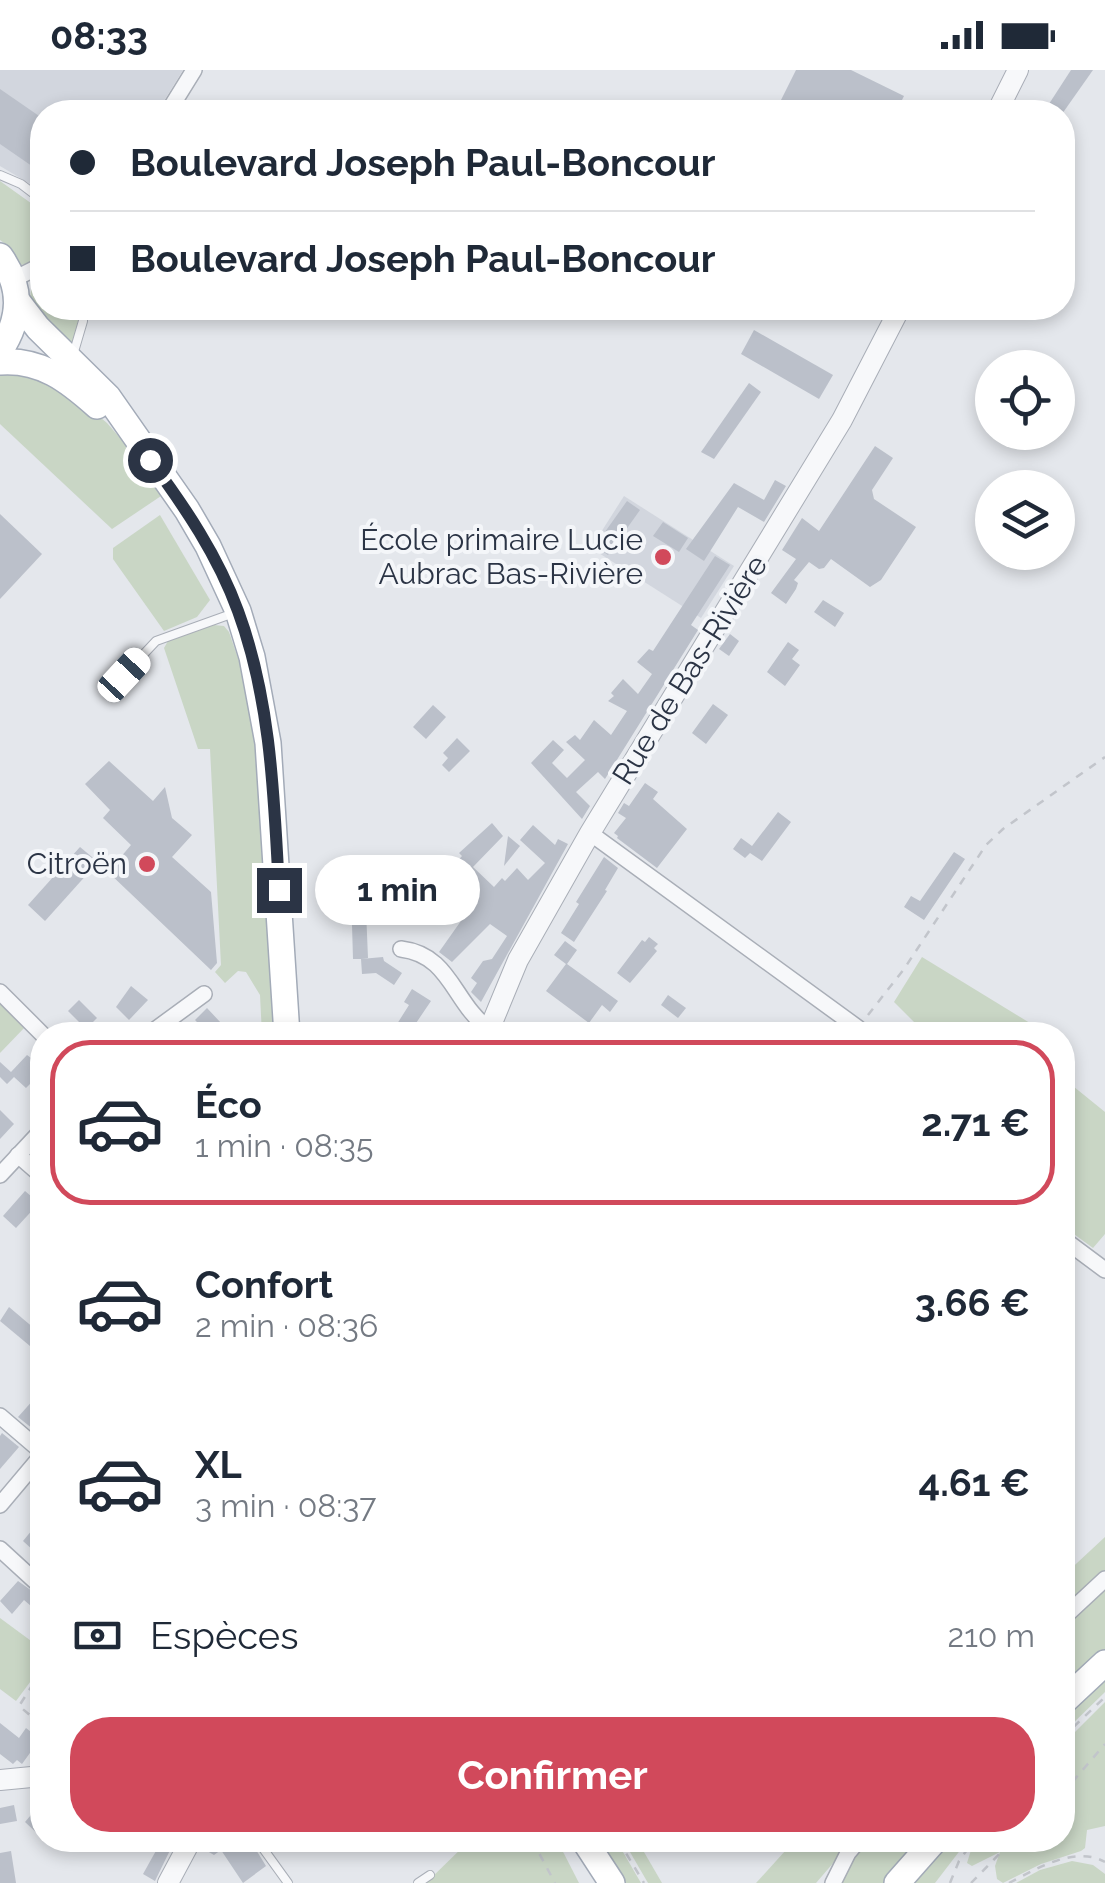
<!DOCTYPE html>
<html lang="fr">
<meta charset="utf-8">
<style>
:root{--surface:#fff;--page:#f2f2f3;--text:#1f2937;--muted:#747a83;--line:#e0e1e3;--accent:#d1495b}
body{margin:0;font-family:Raleway,sans-serif;background:var(--page);color:var(--text);height:100vh;display:flex;flex-direction:column;font-size:38px;white-space:nowrap}
*{box-sizing:border-box;margin:0}
p{font-size:32px;color:var(--muted)}
.icon{flex:none;width:55px;height:55px;fill:none;stroke:currentColor;stroke-width:2;stroke-linecap:round;stroke-linejoin:round}
.map{position:relative;flex:1;overflow:hidden}
.side{position:absolute;left:30px;top:952px;width:1045px;height:830px;display:flex;flex-direction:column;background:var(--surface);border-radius:40px;box-shadow:0 5px 15px #0003}
.side>*{flex:none}
.top-card{position:absolute;left:30px;top:30px;width:1045px;height:220px;border-radius:40px;box-shadow:0 5px 15px #0003;display:grid;align-content:center;height:220px;padding:0 40px;background:var(--surface)}
.tools{position:absolute;left:975px;top:280px;display:grid;gap:20px}
.tools a{display:grid;place-items:center;width:100px;height:100px;border-radius:50%;background:var(--surface);box-shadow:0 5px 15px #0003;font-size:50px}
.end{position:absolute;width:45px;height:45px;margin:-22px;border:12px solid #2b3445;background:#fff;box-shadow:0 0 0 5px #fff}
.from{border-radius:50%}
.bubble{position:absolute;height:70px;border-radius:35px;background:var(--surface);box-shadow:0 5px 15px #0003;font-size:32px;font-weight:700;line-height:70px;text-align:center}
.car{position:absolute;width:30px;height:60px;margin:-30px -15px;border-radius:12px;box-shadow:0 0 8px 2px #0007;background:linear-gradient(#fff 24%,#345 0 40%,#fff 0 76%,#345 0 86%,#fff 0)}
.top-card b{display:flex;align-items:center;gap:35px;height:95px;font-size:38px}
.top-card b+b{border-top:2px solid var(--line)}
.top-card i{width:25px;height:25px;background:var(--text)}
ul{padding:18px 0 0;list-style:none}
li{display:flex;align-items:center;gap:30px;height:165px;margin:0 20px 15px;padding:0 20px;border:5px solid transparent;border-radius:40px}
li div{flex:1}
li b{display:block;font-size:38px}
li em{font-style:normal;font-weight:700}
li.selected{border-color:var(--accent)}
li>.icon{width:90px;height:90px;stroke-width:1.5}
.pay{display:flex;align-items:center;gap:25px;height:110px;padding:0 40px;font-size:38px}
.pay p{margin-inline-start:auto}
.button{display:flex;gap:20px;margin-top:auto;padding:20px 40px}
.button a{flex:1;height:115px;border-radius:40px;background:var(--accent);color:#fff;font-size:40px;font-weight:700;line-height:115px;text-align:center}
.status{display:flex;justify-content:space-between;align-items:center;height:70px;padding:0 50px;background:var(--surface);direction:ltr}
.status svg{height:28px;fill:currentColor}
.map>svg:first-child{display:block}
.built{fill:#d2d6de}
.green{fill:#c9d6c5}
.building{fill:#bbc0ca}
.lines{fill:none;stroke-linecap:round;stroke-linejoin:round}
.service-casing{stroke:#a9aeb7;stroke-width:10}
.minor-casing{stroke:#a9aeb7;stroke-width:18}
.tertiary-casing{stroke:#a9aeb7;stroke-width:22}
.primary-casing{stroke:#a3abb8;stroke-width:28}
.path{stroke:#c2c5cb;stroke-width:2.5;stroke-dasharray:8 8;stroke-linecap:butt}
.service{stroke:#f7f8fa;stroke-width:8}
.minor{stroke:#f7f8fa;stroke-width:15}
.tertiary{stroke:#f7f8fa;stroke-width:20}
.primary{stroke:#fff;stroke-width:25}
.route{stroke:#2b3445;stroke-width:12}
.poi-dot{fill:#d1495b;stroke:#f4f6f9;stroke-width:4}
.labels{text-anchor:middle;stroke-width:8;stroke-linejoin:round;paint-order:stroke}
.poi-label{font-size:30px;fill:#2b3445;stroke:#f4f6f9;text-anchor:end}
.street-label{font-size:30px;fill:#2b3445;stroke:#f4f6f9}
</style>
<div class="status"><b>08:33</b><svg viewBox="0 0 49 12"><path d="M0 12V9h3v3zM5 12V6h3v6zM10 12V3h3v9zM15 12V0h3v12zM26 1h20v11H26zM47 4h2v5h-2z"/></svg></div>
<div class="map">
<svg width="1105" height="1813" viewBox="0 0 1105 1813">
<rect width="100%" height="100%" fill="#e4e7ec"/>
<!-- built -->
<g class="built">
<path d="M0,0H183L157,42H42V121L0,96Z"/>
<path d="M624,426L734,496L701,548L591,478Z"/>
</g>
<!-- green -->
<g class="green">
<path d="M0,111L42,141V190L21,195L11,178L0,170Z"/>
<path d="M42,206V238H80L75,271L66,277L30,227L32,215Z"/>
<path d="M0,300L57,311L107,353L167,422L112,459L0,354Z"/>
<path d="M160,445L210,530L197,547L164,561L113,489V478Z"/>
<path d="M214,555L224,556L229,562L241,597L254,665L274,965H262L260,925L246,902L238,901L225,913L215,902L221,895L210,679H198L164,578L168,571Z"/>
<path d="M922,887L1043,961L1041,965H927L894,932Z"/>
<path d="M0,931L26,956L0,983Z"/>
<path d="M1063,1008L1105,1042V1164L1093,1178L1063,1156Z"/>
<path d="M1105,1467V1502L1063,1543V1506Z"/>
<path d="M1105,1515V1580L1063,1622V1556Z"/>
<path d="M0,1548L42,1579V1596L16,1631L0,1619Z"/>
<path d="M1105,1600V1622L1063,1663L1062,1641Z"/>
<path d="M1105,1632V1756L1087,1760L1085,1778L1081,1781L1041,1794L1003,1813L997,1809L995,1796L1000,1782L972,1796L967,1793L971,1780L978,1770H1062L1063,1674Z"/>
<path d="M470,1770H557L579,1813H426Z"/>
<path d="M591,1770H616L641,1813H618Z"/>
<path d="M623,1770H637L662,1813H648Z"/>
<path d="M795,1770H853L816,1813H756Z"/>
<path d="M865,1770H924L886,1813H838L845,1794Z"/>
<path d="M944,1770H968L935,1813H907Z"/>
<path d="M1072,1791L1093,1795L1105,1804V1813H1016L1040,1800Z"/>
</g>
<!-- building -->
<g class="building">
<path d="M796,0H851L904,26L896,42H775Z"/>
<path d="M1071,0H1093L1062,44L1055,42L1047,37Z"/>
<path d="M0,19L42,48V103L0,74Z"/>
<path d="M754,260L833,305L819,329L741,284Z"/>
<path d="M749,313L761,322L714,389L701,382Z"/>
<path d="M875,376L893,388L872,420L874,429L916,457L881,510L870,517L831,489L824,498L819,499L809,492L794,510L798,513L796,519L786,534L771,523L796,489L782,480L802,448L819,461Z"/>
<path d="M775,410L786,416L764,452L738,437L704,491L686,479L734,413L764,430Z"/>
<path d="M627,431L640,440L608,485L595,476Z"/>
<path d="M0,444L42,484L0,529Z"/>
<path d="M663,452L688,468L679,482L653,466Z"/>
<path d="M715,486L730,495L691,555L698,560L605,709L598,702L576,722L590,736L582,749L531,693L553,670L564,680L552,693L567,708L585,690L566,672L575,665L580,670L594,650L611,665L627,641L608,631L614,626L611,623L623,609L638,624L652,604L637,592L649,579L653,581Z"/>
<path d="M823,530L844,543L835,557L814,542Z"/>
<path d="M730,564L739,571L729,586L719,579Z"/>
<path d="M788,572L799,580L792,589L800,595L785,616L767,602Z"/>
<path d="M713,634L728,645L706,674L692,663Z"/>
<path d="M433,635L446,647L426,669L413,657Z"/>
<path d="M457,668L470,681L449,702L442,695L448,688L443,683Z"/>
<path d="M109,691L153,731L165,717L172,748L192,765L172,787L211,822L217,893L211,900L108,802L131,775L103,748L110,740L85,714Z"/>
<path d="M645,713L658,722L653,729L687,759L657,798L617,768L618,766L614,763L626,748L618,743L624,733L629,736Z"/>
<path d="M778,742L791,752L762,791L750,783L745,788L733,779L741,768L752,776Z"/>
<path d="M492,753L503,766L473,797L494,817L502,808L505,811L517,798L528,810L545,793L520,770L533,755L555,775L558,769L568,774L481,932L471,922L477,913L471,908L483,891L492,889L507,866L490,854L452,892L439,882L468,841L448,822L436,837L431,833L422,843L409,833L437,803L442,808L462,786L459,783Z"/>
<path d="M508,766L520,776L504,796Z"/>
<path d="M80,777L98,792L45,851L28,835Z"/>
<path d="M954,782L965,789L924,850L904,837L911,826L920,831Z"/>
<path d="M604,787L618,798L605,820L607,821L574,872L561,863L579,834L576,832Z"/>
<path d="M374,793L386,803L380,809L397,824L387,835L365,816L368,888L361,889L383,887L384,891L402,903L394,915L376,903L362,904L361,889H353L351,821Z"/>
<path d="M649,867L658,874L654,878L657,881L630,913L617,903L642,870L645,872Z"/>
<path d="M565,871L577,880L567,894L618,931L610,942L602,935L589,953L546,921L566,894L554,885Z"/>
<path d="M131,916L148,930L129,950L116,937Z"/>
<path d="M412,919L431,931L410,962L397,954L409,935L404,932Z"/>
<path d="M668,925L686,938L678,948L661,935Z"/>
<path d="M79,930L97,948L86,959L68,941Z"/>
<path d="M207,938L221,953L218,956L228,965H210L195,950Z"/>
<path d="M27,985L42,996V1002L26,1018L14,1007L7,1014L0,1007V992L11,1002Z"/>
<path d="M0,1040L14,1054L0,1069Z"/>
<path d="M25,1121L39,1133L16,1158L3,1146Z"/>
<path d="M9,1237L42,1265V1286L0,1251Z"/>
<path d="M35,1328L42,1335V1346L33,1359L18,1347Z"/>
<path d="M2,1363L19,1377L0,1399V1366Z"/>
<path d="M42,1448V1473L35,1482L23,1471Z"/>
<path d="M18,1511L39,1526L31,1536L24,1530L12,1544L0,1531Z"/>
<path d="M0,1653L19,1668L26,1658L40,1669L22,1694L17,1690L13,1694L0,1684Z"/>
<path d="M42,1732V1768L25,1752Z"/>
<path d="M14,1735L17,1751L0,1754V1738Z"/>
<path d="M162,1770H175L155,1811L143,1804Z"/>
<path d="M205,1770H250L266,1796L243,1813L221,1780L214,1785L202,1778Z"/>
<path d="M11,1781L16,1813H0V1783Z"/>
</g>
<g class="lines">
<defs>
<g id="service">
<path d="M0,105L21,114L42,130"/>
<path d="M73,285L83,251V238"/>
<path d="M124,605L156,571L234,543"/>
<path d="M257,1770L288,1813"/>
<path d="M418,1813L430,1805"/>
</g>
<g id="minor">
<path d="M168,42L194,0"/>
<path d="M14,209L42,195"/>
<path d="M590,763L858,958L856,965"/>
<path d="M401,879C451,885 453,933 489,959"/>
<path d="M0,922L43,965"/>
<path d="M148,965L204,924"/>
<path d="M18,1085L42,1106"/>
<path d="M0,1105L42,1060"/>
<path d="M1062,1168L1105,1200"/>
<path d="M0,1346L42,1382"/>
<path d="M0,1435L42,1385"/>
<path d="M0,1479L36,1512"/>
<path d="M1062,1549L1105,1509"/>
<path d="M833,1813L848,1783L859,1770"/>
</g>
<g id="tertiary">
<path d="M997,42L1018,0"/>
<path d="M487,965L518,890L590,763L842,350L900,238"/>
<path d="M0,1710L42,1706"/>
<path d="M168,1813L191,1770"/>
</g>
<g id="primary">
<path d="M0,186C23,218 21,249 0,281"/>
<path d="M18,232L38,258L108,327L187,440L208,476L238,541L252,587L268,673L287,965"/>
<path d="M0,292C41,289 68,310 97,336"/>
<path d="M1062,1633L1105,1593"/>
<path d="M584,1770L612,1813"/>
<path d="M897,1813L935,1770"/>
</g>
</defs>
<!-- service casing -->
<use href="#service" class="service-casing"/>
<!-- minor casing -->
<use href="#minor" class="minor-casing"/>
<!-- tertiary casing -->
<use href="#tertiary" class="tertiary-casing"/>
<!-- primary casing -->
<use href="#primary" class="primary-casing"/>
<!-- path -->
<g class="path">
<path d="M868,945L904,899L986,775L1003,759L1105,687"/>
<path d="M42,1600L19,1636L42,1655"/>
<path d="M1062,1668L1105,1627"/>
<path d="M1062,1724L1105,1674"/>
<path d="M532,1770L555,1813"/>
<path d="M618,1770L644,1813"/>
<path d="M950,1813L959,1791L974,1770"/>
<path d="M971,1813L1013,1770"/>
<path d="M1009,1813C1036,1799 1075,1775 1105,1792"/>
</g>
<!-- service -->
<use href="#service" class="service"/>
<!-- minor -->
<use href="#minor" class="minor"/>
<!-- tertiary -->
<use href="#tertiary" class="tertiary"/>
<!-- primary -->
<use href="#primary" class="primary"/>
</g>
<g class="lines">
<!-- route -->
<path class="route" d="M150,390C185,437 218,486 238,541C271,630 274,727 279,820"/>
</g>
<!-- markers -->
<g class="poi-dot">
<circle cx="663" cy="487" r="10"/>
<circle cx="147" cy="794" r="10"/>
</g>
<g class="labels">
<!-- poi labels -->
<g class="poi-label">
<text x="643" y="480">École primaire Lucie<tspan x="643" dy="34">Aubrac Bas-Rivière</tspan></text>
<text x="127" y="804">Citroën</text>
</g>
<!-- street labels -->
<g class="street-label">
<text transform="translate(690 600) rotate(-58)" y="10">Rue de Bas-Rivière</text>
</g>
</g>
</svg>
<div class="tools">
<a><svg class="icon" aria-label="locate" viewBox="0 0 24 24"><circle cx="12" cy="12" r="6"/><path d="M12 2v4M12 18v4M2 12h4M18 12h4"/></svg></a>
<a><svg class="icon" aria-label="layers" viewBox="0 0 24 24"><path d="M12 4l9 5-9 5-9-5zM3 14l9 5 9-5"/></svg></a>
</div>
<i class="end from" style="left:150px;top:390px"></i>
<i class="end" style="left:279px;top:820px"></i>
<div class="bubble" style="left:315px;top:785px;width:165px">1 min</div>
<i class="car" style="left:124px;top:605px;rotate:43deg"></i>
<div class="top-card">
<b><i class="from"></i>Boulevard Joseph Paul-Boncour</b>
<b><i></i>Boulevard Joseph Paul-Boncour</b>
</div>
<section class="side">
<ul>
<li class="selected"><svg class="icon" aria-label="car" viewBox="0 0 24 24"><path d="M5 17H2v-5l4-1 3-4h7l3 4 3 1v5h-3M9 17h6M6 11h13"/><circle cx="7" cy="17" r="2"/><circle cx="17" cy="17" r="2"/></svg><div><b>Éco</b><p>1 min · 08:35</p></div><em>2.71 €</em></li>
<li><svg class="icon" aria-label="car" viewBox="0 0 24 24"><path d="M5 17H2v-5l4-1 3-4h7l3 4 3 1v5h-3M9 17h6M6 11h13"/><circle cx="7" cy="17" r="2"/><circle cx="17" cy="17" r="2"/></svg><div><b>Confort</b><p>2 min · 08:36</p></div><em>3.66 €</em></li>
<li><svg class="icon" aria-label="car" viewBox="0 0 24 24"><path d="M5 17H2v-5l4-1 3-4h7l3 4 3 1v5h-3M9 17h6M6 11h13"/><circle cx="7" cy="17" r="2"/><circle cx="17" cy="17" r="2"/></svg><div><b>XL</b><p>3 min · 08:37</p></div><em>4.61 €</em></li>
</ul>
<div class="pay"><svg class="icon" aria-label="cash" viewBox="0 0 24 24"><path d="M3 7h18v10H3z"/><circle cx="12" cy="12" r="2"/></svg>Espèces<p>210 m</p></div>
<div class="button"><a>Confirmer</a></div>
</section>
</div>
